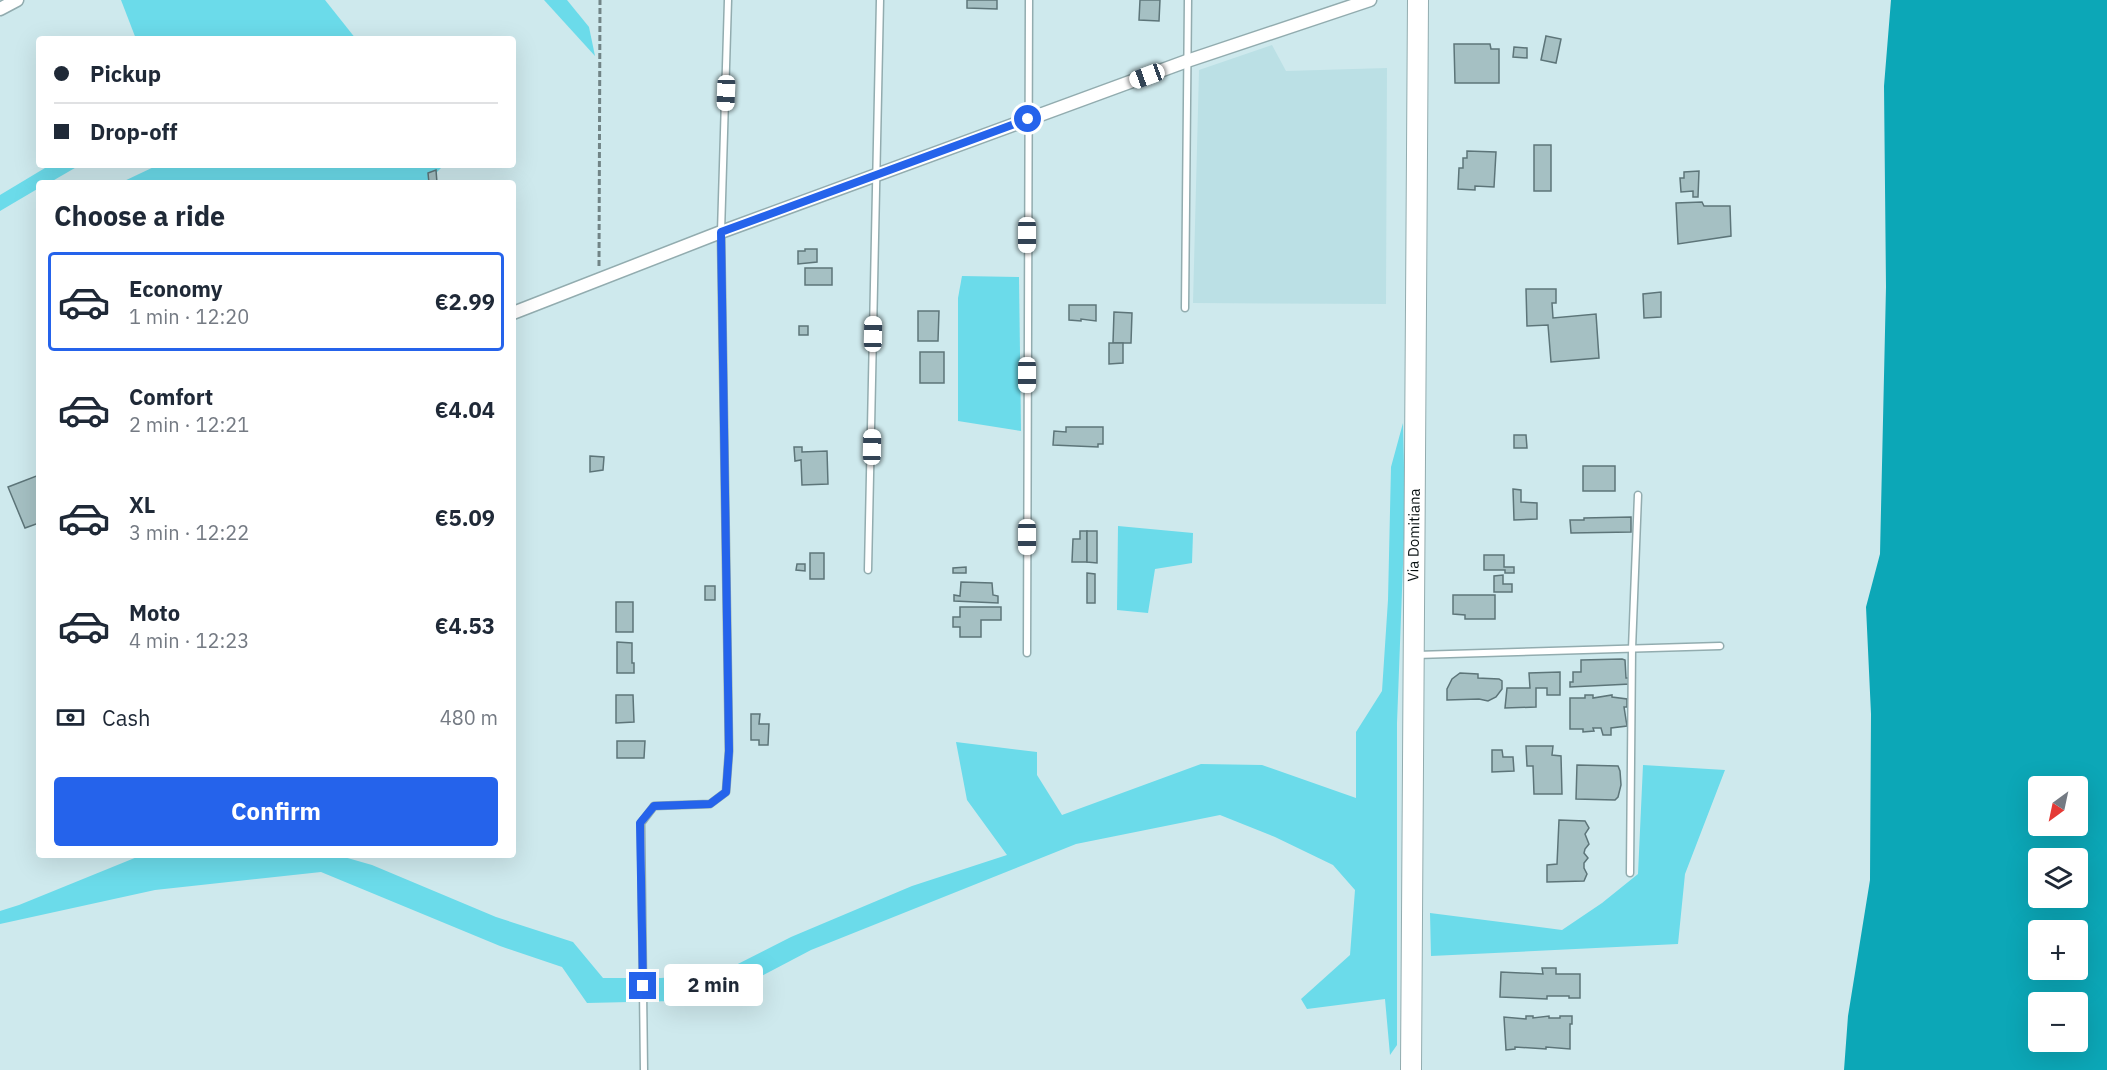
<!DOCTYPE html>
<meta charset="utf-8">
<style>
:root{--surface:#fff;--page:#f2f2f3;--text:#1f2937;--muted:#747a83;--line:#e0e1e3;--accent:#2563eb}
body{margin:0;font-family:"IBM Plex Sans",sans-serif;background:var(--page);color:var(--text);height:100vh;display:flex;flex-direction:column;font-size:22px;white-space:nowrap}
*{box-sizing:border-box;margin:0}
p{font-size:20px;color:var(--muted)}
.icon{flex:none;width:33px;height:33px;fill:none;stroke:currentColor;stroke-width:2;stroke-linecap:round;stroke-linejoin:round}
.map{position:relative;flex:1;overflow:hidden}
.sheet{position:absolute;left:36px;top:180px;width:480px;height:678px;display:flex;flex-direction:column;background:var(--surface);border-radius:6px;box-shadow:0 6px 24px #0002}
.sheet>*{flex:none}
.hud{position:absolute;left:36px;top:36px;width:480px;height:132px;border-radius:6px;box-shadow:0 6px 24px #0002;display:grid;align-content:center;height:132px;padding:0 18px;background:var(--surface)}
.needle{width:39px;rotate:213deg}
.fabs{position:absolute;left:2028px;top:776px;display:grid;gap:12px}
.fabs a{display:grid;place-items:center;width:60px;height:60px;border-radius:6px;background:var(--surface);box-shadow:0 6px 24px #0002;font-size:30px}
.end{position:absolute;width:27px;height:27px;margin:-14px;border:8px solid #2563eb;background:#fff;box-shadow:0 0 0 3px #fff}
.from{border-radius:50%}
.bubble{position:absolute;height:42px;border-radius:6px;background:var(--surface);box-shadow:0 6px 24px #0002;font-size:20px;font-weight:700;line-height:42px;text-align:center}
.car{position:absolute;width:18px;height:36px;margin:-18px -9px;border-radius:8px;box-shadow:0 0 4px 2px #0007;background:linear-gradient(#fff 24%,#345 0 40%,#fff 0 76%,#345 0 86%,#fff 0)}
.hud b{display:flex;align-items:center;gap:21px;height:57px;font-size:22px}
.hud b+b{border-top:2px solid var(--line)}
.hud i{width:15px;height:15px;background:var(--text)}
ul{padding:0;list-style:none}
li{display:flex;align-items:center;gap:18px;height:99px;margin:0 12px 9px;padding:0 6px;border:3px solid transparent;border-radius:6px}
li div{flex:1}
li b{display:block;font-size:22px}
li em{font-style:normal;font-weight:700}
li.selected{border-color:var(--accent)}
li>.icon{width:54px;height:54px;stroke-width:1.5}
h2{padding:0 18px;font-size:27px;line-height:72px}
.pay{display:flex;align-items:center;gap:15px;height:66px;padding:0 18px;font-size:22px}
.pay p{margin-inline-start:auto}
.primary-button{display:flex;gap:12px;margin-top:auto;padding:12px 18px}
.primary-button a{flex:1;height:69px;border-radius:6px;background:var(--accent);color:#fff;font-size:24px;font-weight:700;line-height:69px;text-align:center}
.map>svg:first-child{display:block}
.built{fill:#bbe0e5}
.green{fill:#6bdbea}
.water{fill:#0ca7b7;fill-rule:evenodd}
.building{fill:#a5c0c3;stroke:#5d7579;stroke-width:1.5}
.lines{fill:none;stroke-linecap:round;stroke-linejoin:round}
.service-casing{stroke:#92acaf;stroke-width:9}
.minor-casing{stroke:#92acaf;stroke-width:15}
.primary-casing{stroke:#92acaf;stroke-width:22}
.path{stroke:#718486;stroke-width:3;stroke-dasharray:6 3;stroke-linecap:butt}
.service{stroke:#fff;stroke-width:6}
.minor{stroke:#fff;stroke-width:12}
.primary{stroke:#fff;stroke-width:20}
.route{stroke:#2563eb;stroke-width:8}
.labels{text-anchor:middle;stroke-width:4.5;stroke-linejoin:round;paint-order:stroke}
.street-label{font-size:15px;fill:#071011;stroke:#fff}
</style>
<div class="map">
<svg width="2107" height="1070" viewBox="0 0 2107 1070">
<rect width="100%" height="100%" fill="#cee9ed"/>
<!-- built -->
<path class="built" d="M1272,45L1286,71L1387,68L1386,304L1193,303L1199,70Z"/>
<!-- green -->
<g class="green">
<path d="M121,0H325L356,39H136Z"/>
<path d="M544,0H567L589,27L595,56Z"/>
<path d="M50,165H80L49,183H39V188L0,211V195Z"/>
<path d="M158,165H444L436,173L435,183H120Z"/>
<path d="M962,276L1019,277L1021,431L958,421V298Z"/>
<path d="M1403,423L1405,511L1397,723V1045L1390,1055L1385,999L1307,1009L1301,999L1350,955L1355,890L1333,865L1275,837L1220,815L1076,844L811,950L716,1000L587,1003L562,967L500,946L321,872L155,890L0,924V911L19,905L142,855H337L372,865L496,917L573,942L603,978H661L720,973L791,937L912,886L1007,855L967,800L956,742L1037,752V775L1062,815L1201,764L1262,765L1356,798V732L1382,691L1388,600L1391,467Z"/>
<path d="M1118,526L1193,533L1192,563L1155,569L1148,613L1117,610Z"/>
<path d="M1643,765L1725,770L1685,874L1678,944L1431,956L1430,913L1562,930L1602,903L1638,874Z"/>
</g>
<!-- water -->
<path class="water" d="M1891,0H2107V1070H1844L1848,1016L1870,880L1871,714L1866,607L1880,554L1886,287L1884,86ZM2038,786H2078V825H2038ZM2038,858H2078V897H2038ZM2038,930H2078V969H2038ZM2038,1002H2078V1041H2038Z"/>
<!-- building -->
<g class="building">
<path d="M967,0H997V9L967,8Z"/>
<path d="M1140,0H1160L1159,21L1139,20Z"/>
<path d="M1546,36L1561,39L1556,63L1541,60Z"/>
<path d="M1454,44H1490L1491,49H1499V83H1455Z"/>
<path d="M1514,47L1527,48V58L1513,57Z"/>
<rect x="1534" y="145" width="17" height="46"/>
<path d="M1467,151L1496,152L1494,187L1475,186V190L1458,189L1459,168H1463V158H1467Z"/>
<path d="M436,170L437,183H429L428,173Z"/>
<path d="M1699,171L1698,197H1693V191L1681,192L1680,178H1684V172Z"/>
<path d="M1702,202L1704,206H1730L1731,236L1678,244L1676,203Z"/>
<path d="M805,249H817V262L798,264V251H805Z"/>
<rect x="805" y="268" width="27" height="17"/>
<path d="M1526,289H1556V303H1552L1553,318L1596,314L1599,358L1551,362L1548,325L1527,326Z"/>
<path d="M1661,292V317L1644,318L1643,294Z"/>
<path d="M1069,305H1096V321L1081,319V321L1069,320Z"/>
<path d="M918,311H939L938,341H918Z"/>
<path d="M1114,312L1132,313L1131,343H1113Z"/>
<rect x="799" y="326" width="9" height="9"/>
<path d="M1109,343H1123V363L1109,364Z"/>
<rect x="920" y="352" width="24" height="31"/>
<path d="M1066,427H1103V444H1098V447L1053,445L1054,431L1066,432Z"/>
<path d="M1514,435H1526L1527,448H1514Z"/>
<path d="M794,447H802V452L827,451L828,484L802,485L801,460L795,461Z"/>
<path d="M590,456L604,457L603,470L590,472Z"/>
<rect x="1583" y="466" width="32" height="25"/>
<path d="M39,475V523L25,528L8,487Z"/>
<path d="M1513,489L1521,490V502L1537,503V519L1514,520Z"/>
<path d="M1631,517V532L1571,533L1570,520H1584V518Z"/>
<path d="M1080,531H1087V562H1072L1073,539H1080Z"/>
<path d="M1087,531H1097V563L1087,562Z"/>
<rect x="810" y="553" width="14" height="26"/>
<path d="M1484,555H1504V567H1514V573H1505V570H1484Z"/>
<path d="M797,564H805V571L796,570Z"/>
<path d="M966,567V573H953V568Z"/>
<path d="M1087,573L1095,574V603H1087Z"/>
<path d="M1503,575V584H1512V592H1494V576Z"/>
<path d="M961,582L992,583L993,595L998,596V603L954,601V595L960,596Z"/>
<rect x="705" y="586" width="10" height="14"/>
<path d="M1453,595H1495V619H1465V615L1453,614Z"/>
<rect x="616" y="602" width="17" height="30"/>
<path d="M960,607H1001V620H981V637H960V627H953V617H960Z"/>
<path d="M617,642L632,643V663H634V673H617Z"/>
<path d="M1622,659L1625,660L1626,678H1630V684L1570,687V682H1573V672H1581V660Z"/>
<path d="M1560,672V695H1547V688H1536V707L1505,708L1507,688H1530L1529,673Z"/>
<path d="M1460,673L1478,674V678L1499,679L1502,681V689L1496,697L1488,701L1479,699L1447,700V689L1452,679Z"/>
<path d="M616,695H633L634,722L616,723Z"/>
<path d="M1585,695H1593V698L1612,695V697L1627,699V707H1624L1627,726L1611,728V735H1603L1601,728H1593L1594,731L1583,732V729H1570V698H1585Z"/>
<path d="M751,714H760L759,724H769L768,745H759V740H751Z"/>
<path d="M617,741H645L644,758H617Z"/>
<path d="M1526,746H1553L1552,755L1561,756L1562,794H1534L1533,766H1527Z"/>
<path d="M1492,750H1502L1503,757H1513L1514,771L1492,772Z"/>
<path d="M1577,765L1618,766L1620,771L1621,785L1618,797L1615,800L1576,799Z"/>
<path d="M1559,820L1585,821L1589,828L1585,834L1589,844L1585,849L1584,853L1588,858L1584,863V868L1587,874L1584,881L1547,882V865L1557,864Z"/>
<path d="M1542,968H1556V974H1580V998H1569V996H1547V999L1500,997L1501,972L1543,974Z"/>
<path d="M1526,1016H1533V1018L1549,1016V1018H1560V1016H1572V1024H1570V1049L1546,1047V1049L1515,1047V1049L1506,1050L1504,1017L1526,1019Z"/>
</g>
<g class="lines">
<defs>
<g id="service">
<path d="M1185,308L1188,0"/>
<path d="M868,570L880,0"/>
<path d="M1027,653L1029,0"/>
<path d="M1416,655L1720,646"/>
<path d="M1630,873L1632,649L1638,495"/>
<path d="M644,1070L641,823L654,806L710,804L726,792L729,751L721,232L728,0"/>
</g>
<g id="minor">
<path d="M0,9L17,0"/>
<path d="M513,313L721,232L1187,61L1370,0"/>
</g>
<path id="primary" d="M1411,1070L1418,0"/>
</defs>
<!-- service casing -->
<use href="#service" class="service-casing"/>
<!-- minor casing -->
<use href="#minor" class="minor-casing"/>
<!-- primary casing -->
<use href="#primary" class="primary-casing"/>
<!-- path -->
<path class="path" d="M599,266L600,0"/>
<!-- service -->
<use href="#service" class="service"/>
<!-- minor -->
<use href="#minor" class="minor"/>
<!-- primary -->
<use href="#primary" class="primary"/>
</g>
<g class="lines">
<!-- route -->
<path class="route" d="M643,986L640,823L654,806L710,804L726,792L729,751L721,232L1028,119"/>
</g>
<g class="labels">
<!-- street labels -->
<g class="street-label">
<text transform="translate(1414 535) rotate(-89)" y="5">Via Domitiana</text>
</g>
</g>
</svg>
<div class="fabs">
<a><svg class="needle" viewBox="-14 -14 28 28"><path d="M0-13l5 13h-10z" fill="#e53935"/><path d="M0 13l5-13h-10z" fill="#747a83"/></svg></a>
<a><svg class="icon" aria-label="layers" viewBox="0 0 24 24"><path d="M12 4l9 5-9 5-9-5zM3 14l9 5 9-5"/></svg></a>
<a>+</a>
<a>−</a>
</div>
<i class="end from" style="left:1028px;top:119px"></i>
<i class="end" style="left:643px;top:986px"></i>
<div class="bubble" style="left:664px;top:964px;width:99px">2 min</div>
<i class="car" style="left:1147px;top:76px;rotate:250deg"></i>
<i class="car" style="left:726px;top:93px;rotate:182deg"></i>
<i class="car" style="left:1027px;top:235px;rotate:180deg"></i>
<i class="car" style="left:873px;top:334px;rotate:1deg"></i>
<i class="car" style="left:1027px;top:375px;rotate:180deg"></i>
<i class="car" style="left:872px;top:447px;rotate:1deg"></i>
<i class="car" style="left:1027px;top:537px;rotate:180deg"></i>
<div class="hud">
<b><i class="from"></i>Pickup</b>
<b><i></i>Drop-off</b>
</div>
<section class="sheet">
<h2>Choose a ride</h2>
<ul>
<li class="selected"><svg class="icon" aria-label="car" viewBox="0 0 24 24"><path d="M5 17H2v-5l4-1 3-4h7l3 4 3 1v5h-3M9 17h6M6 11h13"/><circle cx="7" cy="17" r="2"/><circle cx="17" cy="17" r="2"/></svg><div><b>Economy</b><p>1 min · 12:20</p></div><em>€2.99</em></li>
<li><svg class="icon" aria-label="car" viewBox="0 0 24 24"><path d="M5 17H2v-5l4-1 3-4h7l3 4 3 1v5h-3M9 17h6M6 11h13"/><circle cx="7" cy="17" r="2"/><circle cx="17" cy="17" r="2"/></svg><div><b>Comfort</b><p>2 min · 12:21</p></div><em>€4.04</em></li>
<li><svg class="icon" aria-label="car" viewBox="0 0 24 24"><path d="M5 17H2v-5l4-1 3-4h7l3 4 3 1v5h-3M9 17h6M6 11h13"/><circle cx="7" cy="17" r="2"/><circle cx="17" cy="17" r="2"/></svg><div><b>XL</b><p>3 min · 12:22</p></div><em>€5.09</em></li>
<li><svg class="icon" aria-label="car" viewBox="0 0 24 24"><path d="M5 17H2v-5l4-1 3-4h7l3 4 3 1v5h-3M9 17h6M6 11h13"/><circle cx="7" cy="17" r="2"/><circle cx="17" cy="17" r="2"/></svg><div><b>Moto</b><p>4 min · 12:23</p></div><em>€4.53</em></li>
</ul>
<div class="pay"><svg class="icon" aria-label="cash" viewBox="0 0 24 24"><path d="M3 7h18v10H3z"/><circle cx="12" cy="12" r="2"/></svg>Cash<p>480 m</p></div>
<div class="primary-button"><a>Confirm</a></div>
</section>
</div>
